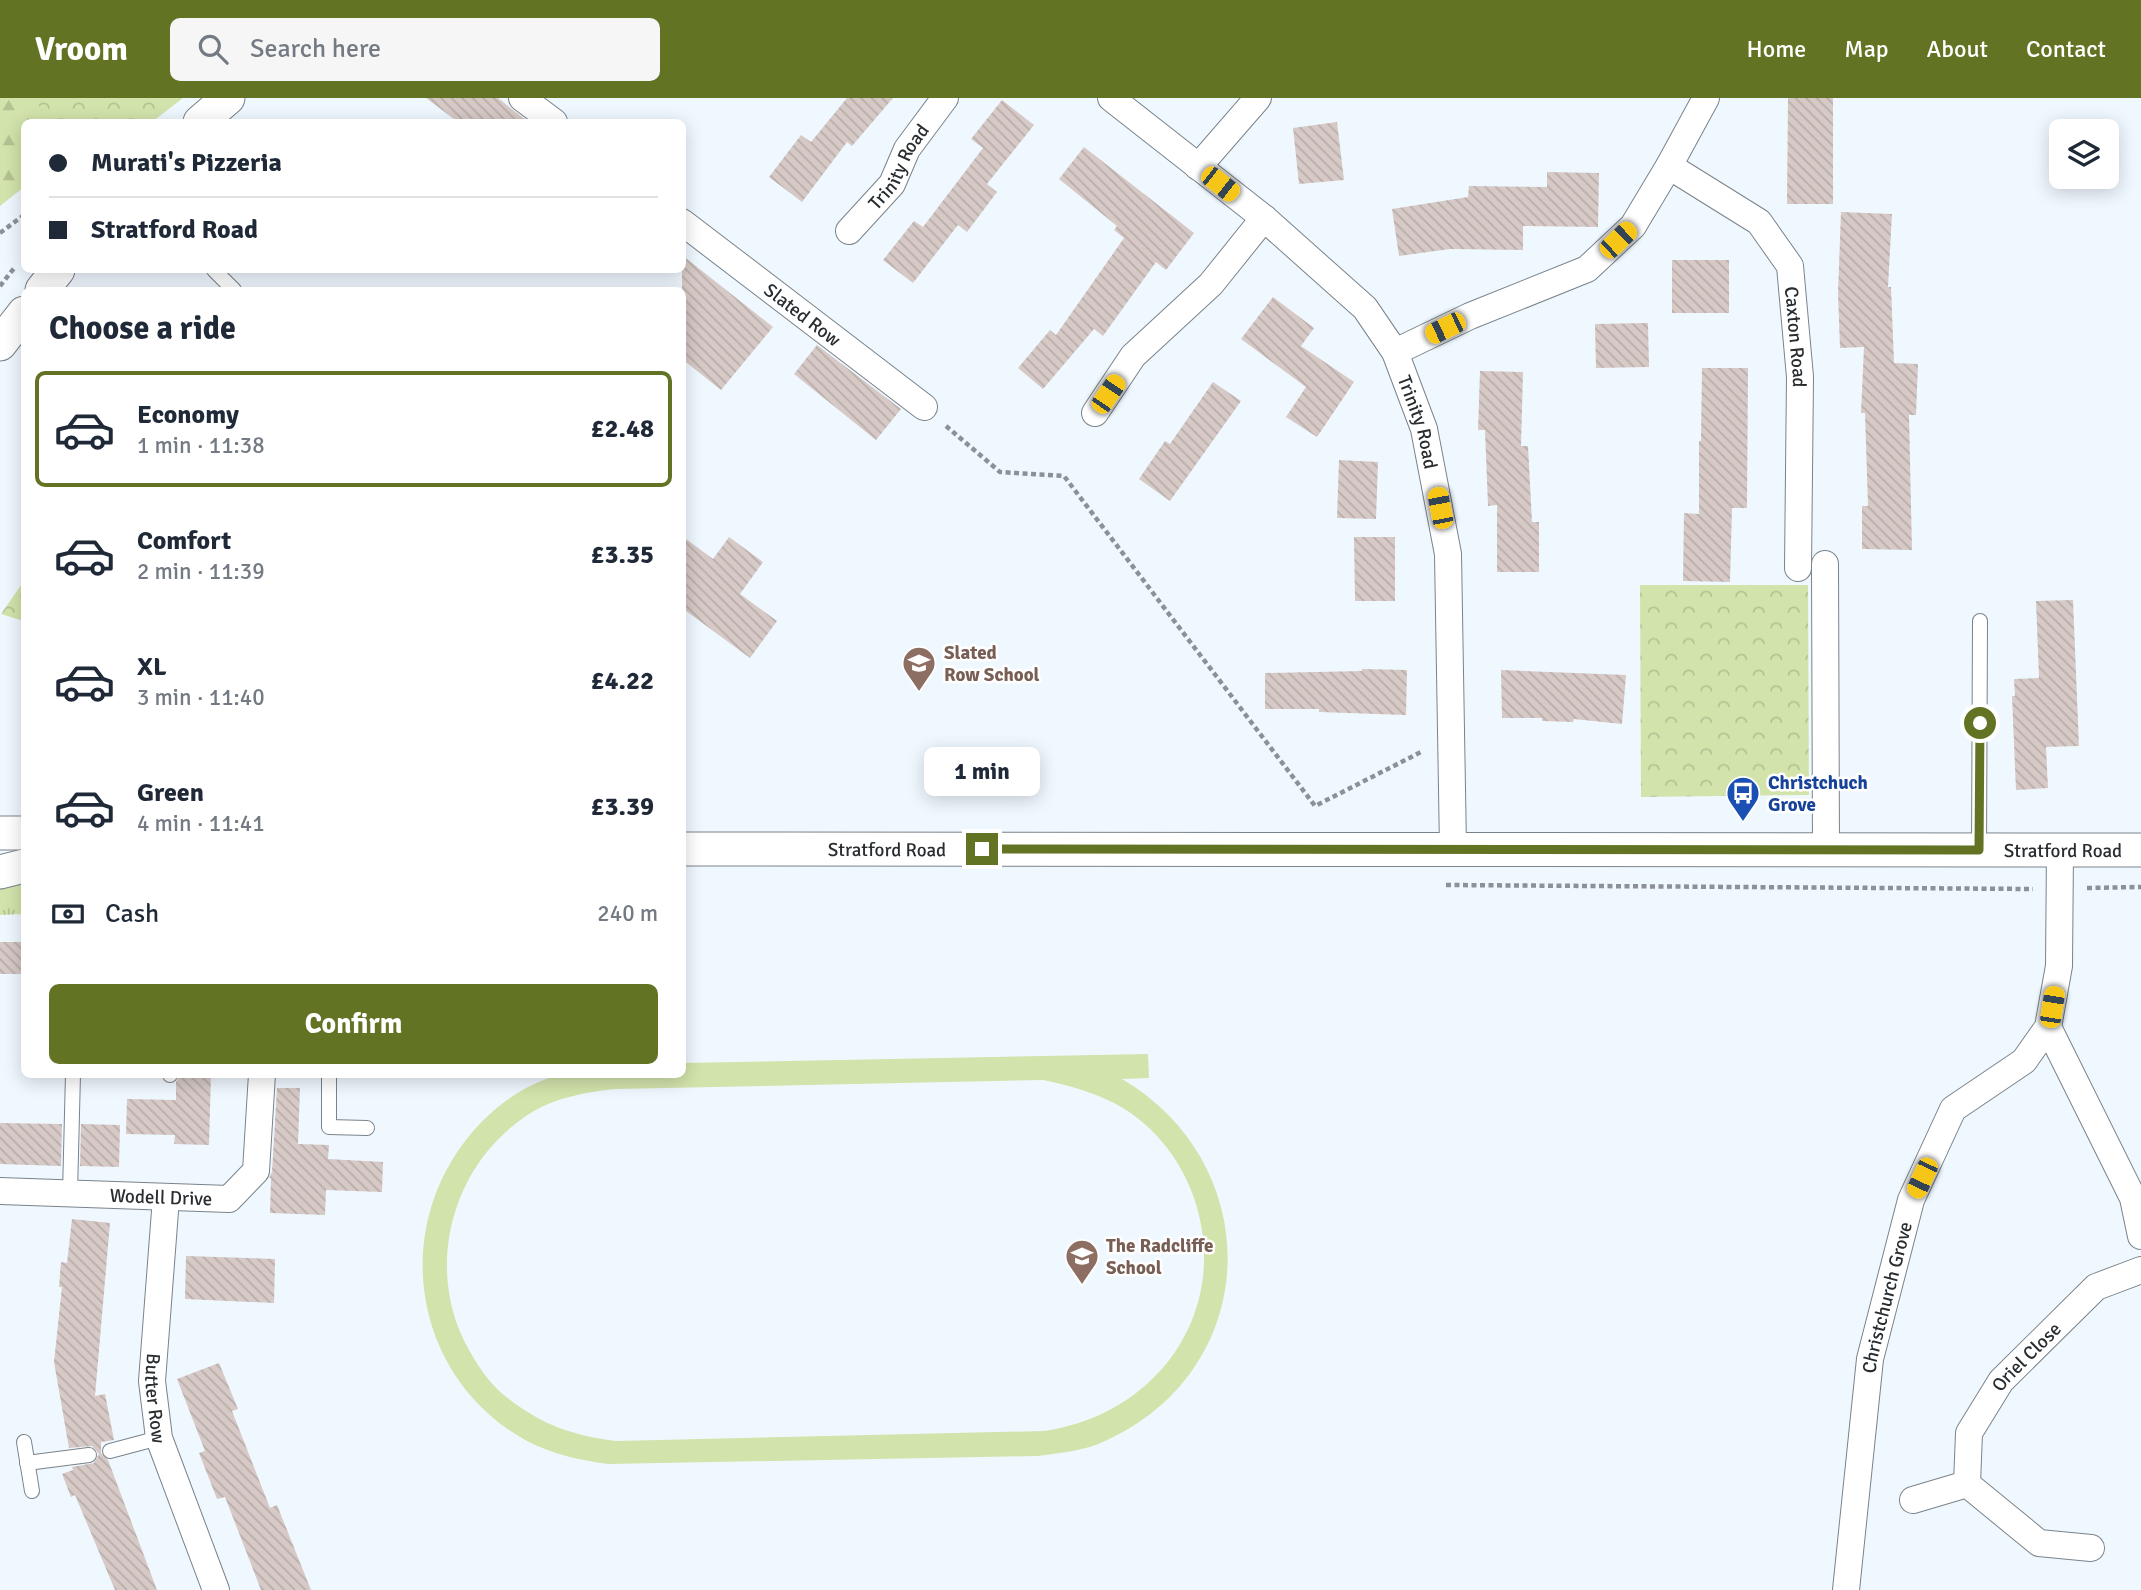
<!DOCTYPE html>
<meta charset="utf-8">
<style>
:root{--surface:#fff;--page:#f6f6f7;--text:#1f2937;--muted:#747a83;--line:#e0e1e3;--accent:#627423}
body{margin:0;font-family:Signika,sans-serif;background:var(--page);color:var(--text);height:100vh;display:flex;flex-direction:column;font-size:26px;white-space:nowrap}
*{box-sizing:border-box;margin:0}
p{font-size:23px;color:var(--muted)}
.icon{flex:none;width:38px;height:38px;fill:none;stroke:currentColor;stroke-width:2;stroke-linecap:round;stroke-linejoin:round}
.map{position:relative;flex:1;overflow:hidden}
.sheet{position:absolute;left:21px;top:189px;width:665px;height:791px;display:flex;flex-direction:column;background:var(--surface);border-radius:10px;box-shadow:0 4px 18px #0003}
.sheet>*{flex:none}
.hud{position:absolute;left:21px;top:21px;width:665px;height:154px;border-radius:10px;box-shadow:0 4px 18px #0003;display:grid;align-content:center;height:154px;padding:0 28px;background:var(--surface)}
.tools{position:absolute;left:2049px;top:21px;display:grid;gap:14px}
.tools a{display:grid;place-items:center;width:70px;height:70px;border-radius:10px;background:var(--surface);box-shadow:0 4px 18px #0003;font-size:35px}
.end{position:absolute;width:32px;height:32px;margin:-16px;border:9px solid #627423;background:#fff;box-shadow:0 0 0 4px #fff}
.from{border-radius:50%}
.bubble{position:absolute;height:49px;border-radius:10px;background:var(--surface);box-shadow:0 4px 18px #0003;font-size:23px;font-weight:700;line-height:49px;text-align:center}
.car{position:absolute;width:21px;height:42px;margin:-21px -10px;border-radius:9px;box-shadow:0 0 5px 2px #0007;background:linear-gradient(#f5c518 24%,#345 0 40%,#f5c518 0 76%,#345 0 86%,#f5c518 0)}
.hud b{display:flex;align-items:center;gap:24px;height:66px;font-size:26px}
.hud b+b{border-top:2px solid var(--line)}
.hud i{width:18px;height:18px;background:var(--text)}
ul{padding:0;list-style:none}
li{display:flex;align-items:center;gap:21px;height:116px;margin:0 14px 10px;padding:0 14px;border:4px solid transparent;border-radius:10px}
li div{flex:1}
li b{display:block;font-size:26px}
li em{font-style:normal;font-weight:700}
li.on{border-color:var(--accent)}
li>.icon{width:63px;height:63px;stroke-width:1.5}
h2{padding:0 28px;font-size:32px;line-height:84px}
.pay{display:flex;align-items:center;gap:18px;height:77px;padding:0 28px;font-size:26px}
.pay p{margin-inline-start:auto}
.primary-button{display:flex;gap:14px;margin-top:auto;padding:14px 28px}
.primary-button a{flex:1;height:80px;border-radius:10px;background:var(--accent);color:#fff;font-size:28px;font-weight:700;line-height:80px;text-align:center}
header{display:flex;align-items:center;gap:42px;box-sizing:border-box;height:98px;padding:0 35px;background:var(--accent);color:#fff}
header strong{font-size:33px}
nav{display:flex;gap:38px;margin-inline-start:auto;font-size:24px}
.search{width:490px;height:63px;background:var(--page);display:flex;align-items:center;gap:18px;box-sizing:border-box;padding:0 24px;border-radius:10px;color:var(--muted);font-size:26px}
.map>svg:first-child{display:block}
.grass{fill:url(#grass-tufts)}
.forest{fill:url(#forest-firs)}
.park{fill:url(#park-crowns)}
.pitch{fill:#d2e3ab;fill-rule:evenodd}
.building{fill:url(#building-back-hatch)}
.lines{fill:none;stroke-linecap:round;stroke-linejoin:round}
.service-casing{stroke:#7a838a;stroke-width:16}
.minor-casing{stroke:#7a838a;stroke-width:28}
.tertiary-casing{stroke:#7a838a;stroke-width:35}
.path{stroke:#8b9196;stroke-width:4.5;stroke-dasharray:5 3.5;stroke-linecap:butt}
.service{stroke:#fff;stroke-width:14}
.minor{stroke:#fff;stroke-width:26}
.tertiary{stroke:#fff;stroke-width:33}
.route{stroke:#627423;stroke-width:9}
.labels{text-anchor:middle;stroke-width:5;stroke-linejoin:round;paint-order:stroke}
.street-label{font-size:19px;fill:#292d30;stroke:#fff}
.education-label{font-size:19px;font-weight:bold;fill:#785e54;stroke:#fff;text-anchor:start}
.transit-label{font-size:19px;font-weight:bold;fill:#164399;stroke:#fff;text-anchor:start}
</style>
<header>
<strong>Vroom</strong>
<div class="search"><svg class="icon" aria-label="search" viewBox="0 0 24 24"><circle cx="10" cy="10" r="6"/><path d="M15 15l6 6"/></svg>Search here</div>
<nav><a>Home</a><a>Map</a><a>About</a><a>Contact</a></nav>
</header>
<div class="map">
<svg width="2141" height="1492" viewBox="0 0 2141 1492">
<defs>
<pattern id="grass-tufts" width="24" height="20" patternUnits="userSpaceOnUse" patternTransform="scale(1.75)"><rect width="24" height="20" fill="#d2e3ab"/><path d="M3 7l-1-3M5 7V3M7 7l1-3M15 17l-1-3M17 17v-4M19 17l1-3" fill="none" stroke="#b4c393"/></pattern>
<pattern id="forest-firs" width="22" height="20" patternUnits="userSpaceOnUse" patternTransform="scale(1.75)"><rect width="22" height="20" fill="#d2e3ab"/><path d="M5 1l3.5 6h-7zM16 11l3.5 6h-7z" fill="#b4c393"/></pattern>
<pattern id="park-crowns" width="20" height="18" patternUnits="userSpaceOnUse" patternTransform="scale(1.75)"><rect width="20" height="18" fill="#d2e3ab"/><path d="M2 6a3 3 0 1 1 6 0M12 15a3 3 0 1 1 6 0" fill="none" stroke="#b4c393"/></pattern>
<pattern id="building-back-hatch" width="6" height="6" patternUnits="userSpaceOnUse" patternTransform="scale(1.75)"><rect width="6" height="6" fill="#d6c9c6"/><path d="M-1 5l2 2M0 0l6 6M5-1l2 2" fill="none" stroke="#b8adaa"/></pattern>
</defs>
<rect width="100%" height="100%" fill="#f0f8ff"/>
<!-- grass -->
<path class="grass" d="M0,787H24V816L0,817Z"/>
<!-- forest -->
<path class="forest" d="M0,0H158L129,24H24V89L0,108Z"/>
<!-- park -->
<g class="park">
<path d="M33,0H183L152,24H51Z"/>
<path d="M24,483V523L1,516Z"/>
<path d="M1640,487H1808L1809,697L1641,699Z"/>
</g>
<!-- pitch -->
<path class="pitch" d="M1148,956L1149,980L1122,981C1268,1067 1263,1272 1105,1343C1084,1353 1060,1355 1037,1358L608,1366C579,1362 552,1356 527,1343C420,1285 391,1148 460,1050C483,1017 516,990 555,978C567,974 581,976 592,976C622,976 652,976 682,976L683,965ZM1043,982C1071,988 1098,995 1123,1010C1157,1031 1181,1063 1194,1100C1232,1212 1158,1317 1044,1333L616,1343C575,1338 542,1327 509,1301C492,1289 479,1270 469,1252C424,1173 450,1069 526,1018C553,1000 585,994 616,991Z"/>
<!-- building -->
<g class="building">
<path d="M426,0H498L528,24H458Z"/>
<path d="M847,0H893L852,48L847,44L802,104L769,79L801,37L811,44Z"/>
<path d="M1788,0H1833V106H1787Z"/>
<path d="M1002,2L1034,27L987,86L997,94L967,134L958,127L913,185L883,162L914,123L923,129L983,50L971,41Z"/>
<path d="M1337,24L1344,82L1299,86L1293,30Z"/>
<path d="M1084,49L1194,135L1166,172L1156,164L1103,238L1094,231L1043,291L1018,270L1050,232L1056,237L1124,140L1114,132L1117,128L1059,81Z"/>
<path d="M1547,74L1599,75L1598,129L1523,128V152L1450,151L1399,158L1392,111L1468,99L1469,88L1547,89Z"/>
<path d="M1841,114L1892,116L1888,189H1891L1894,265L1918,266L1916,317H1909L1912,452L1862,451V408H1868L1865,315H1861L1864,249L1840,250L1838,195Z"/>
<path d="M682,157L773,229L721,292L682,261Z"/>
<rect x="1672" y="162" width="57" height="53"/>
<path d="M1273,199L1314,230L1301,248L1354,284L1317,339L1286,319L1306,289L1241,241Z"/>
<path d="M1648,225L1649,269L1596,270L1595,226Z"/>
<path d="M817,247L901,311L876,342L794,276Z"/>
<path d="M1702,270H1748L1747,410H1732L1730,484L1683,483L1684,415L1699,416V343H1701Z"/>
<path d="M1480,273L1523,274L1521,348H1528L1532,424H1539V474H1497V407L1488,408L1485,332H1478Z"/>
<path d="M1213,284L1241,303L1170,403L1139,381L1165,343L1170,346Z"/>
<path d="M1339,362L1378,364L1376,421L1337,420Z"/>
<path d="M682,438L713,461L729,439L763,464L740,496L777,523L750,560L682,510Z"/>
<path d="M1354,439H1395V503H1355Z"/>
<path d="M2073,502L2079,648L2046,649L2048,690L2016,692L2012,598H2015L2014,581L2039,580L2036,503Z"/>
<path d="M1362,571L1407,572L1406,617L1319,614V611H1265V575L1362,573Z"/>
<path d="M1501,572L1626,577L1622,626L1574,621L1573,624L1542,623V620H1502Z"/>
<rect x="0" y="844" width="24" height="32"/>
<path d="M180,976H211L209,1047L174,1046L175,1037L126,1036L127,1001L176,1002V984Z"/>
<path d="M277,990H300L298,1046L329,1047L328,1061L383,1064L382,1094L326,1092L325,1117L270,1115L271,1080H269L272,1074Z"/>
<path d="M0,1025L62,1026L61,1068L0,1066Z"/>
<path d="M81,1026L120,1027L119,1069L80,1068Z"/>
<path d="M72,1121L110,1125L95,1298L105,1296L114,1342L101,1344V1355L108,1362L157,1492H115L75,1397L71,1399L62,1376L73,1372L72,1369L94,1365L99,1356L92,1348L69,1350L54,1264L62,1189H59L61,1164L67,1165Z"/>
<path d="M186,1158L275,1161L274,1205L185,1201Z"/>
<path d="M219,1265L238,1311L232,1313L270,1410L277,1407L311,1492H261L225,1399L217,1401L199,1355L205,1353L177,1281Z"/>
</g>
<g class="lines">
<defs>
<g id="service">
<path d="M214,172L234,192"/>
<path d="M1979,752L1980,523"/>
<path d="M329,976V1029L367,1030"/>
<path d="M170,977V976"/>
<path d="M70,1095L73,976"/>
<path d="M24,1344L32,1393"/>
<path d="M110,1353L159,1340"/>
<path d="M27,1365L89,1357"/>
</g>
<g id="minor">
<path d="M522,0L554,24"/>
<path id="s1" d="M1111,0L1264,120L1365,210L1395,254L1424,331L1448,456L1453,750"/>
<path id="s2" d="M1669,68L1759,124L1790,168L1800,279L1798,470"/>
<path d="M1198,69L1258,0"/>
<path id="s3" d="M682,124L924,309"/>
<path id="s4" d="M849,133L892,86L907,51L945,0"/>
<path d="M1395,254L1470,218L1587,171L1633,128L1669,68L1706,0"/>
<path d="M1095,315L1133,258L1211,186L1264,120"/>
<path d="M1825,466L1826,752"/>
<path d="M2048,929L2133,1100L2141,1138"/>
<path id="s5" d="M0,1093L229,1101L256,1073L262,976"/>
<path id="s6" d="M166,1100L152,1283L159,1340L216,1492"/>
<path id="s7" d="M1967,1386L1969,1335L2001,1283L2096,1189L2141,1172"/>
<path d="M1913,1402L1967,1386L2039,1445L2091,1450"/>
<path id="s8" d="M1846,1492L1870,1261L1911,1102L1953,1011L2024,963L2048,929L2059,868L2060,752"/>
</g>
<g id="tertiary">
<path d="M200,24L228,0"/>
<path d="M42,192L58,172"/>
<path d="M0,246L24,215"/>
<path d="M0,735H24"/>
<path id="s9" d="M682,751L2141,752"/>
<path d="M0,774L24,768"/>
</g>
</defs>
<!-- service casing -->
<use href="#service" class="service-casing"/>
<!-- minor casing -->
<use href="#minor" class="minor-casing"/>
<!-- tertiary casing -->
<use href="#tertiary" class="tertiary-casing"/>
<!-- path -->
<g class="path">
<path d="M0,135L24,117"/>
<path d="M0,188L15,169"/>
<path d="M946,328L1000,374L1064,378L1315,708L1423,653"/>
<path d="M1446,787L2033,791"/>
<path d="M2087,790L2141,789"/>
</g>
<!-- service -->
<use href="#service" class="service"/>
<!-- minor -->
<use href="#minor" class="minor"/>
<!-- tertiary -->
<use href="#tertiary" class="tertiary"/>
</g>
<g class="lines">
<!-- route -->
<path class="route" d="M982,751L1979,752L1980,625"/>
</g>
<!-- icons -->
<defs>
<symbol id="school-pin" viewBox="-11 -11 22 30"><path d="M0 17L-7.5 6A9.5 9.5 0 1 1 7.5 6Z" fill="#8d6e63" stroke="#fff"/><path d="M0-5L7-2L0 1L-7-2ZM-4 1L0 2.5L4 1V4Q0 6-4 4Z" fill="#fff"/></symbol>
<symbol id="bus-pin" viewBox="-11 -11 22 30"><path d="M0 17L-7.5 6A9.5 9.5 0 1 1 7.5 6Z" fill="#1a4fb4" stroke="#fff"/><path d="M-5-6H5V4H4V6H2V4H-2V6H-4V4H-5ZM-3.5-4V0h7V-4ZM-3.5 1.2v1.5H-2V1.2ZM2 1.2v1.5H3.5V1.2Z" fill="#fff"/></symbol>
</defs>
<g fill-rule="evenodd">
<use href="#school-pin" x="900" y="546" width="38" height="52"/>
<use href="#bus-pin" x="1724" y="676" width="38" height="52"/>
<use href="#school-pin" x="1063" y="1139" width="38" height="52"/>
</g>
<g class="labels">
<!-- street labels -->
<g class="street-label">
<text dy="7" stroke="none"><textPath href="#s4" startOffset="82">Trinity Road</textPath></text>
<text dy="7" stroke="none"><textPath href="#s3" startOffset="152">Slated Row</textPath></text>
<text dy="7" stroke="none"><textPath href="#s2" startOffset="231">Caxton Road</textPath></text>
<text dy="7" stroke="none"><textPath href="#s1" startOffset="457">Trinity Road</textPath></text>
<text dy="7" stroke="none"><textPath href="#s9" startOffset="205">Stratford Road</textPath></text>
<text dy="7" stroke="none"><textPath href="#s9" startOffset="1381">Stratford Road</textPath></text>
<text dy="7" stroke="none"><textPath href="#s5" startOffset="161">Wodell Drive</textPath></text>
<text dy="7" stroke="none"><textPath href="#s8" startOffset="296">Christchurch Grove</textPath></text>
<text dy="7" stroke="none"><textPath href="#s7" startOffset="147">Oriel Close</textPath></text>
<text dy="7" stroke="none"><textPath href="#s6" startOffset="201">Butter Row</textPath></text>
</g>
<!-- education labels -->
<g class="education-label">
<text x="944" y="561">Slated<tspan x="944" dy="22">Row School</tspan></text>
<text x="1106" y="1154">The Radcliffe<tspan x="1106" dy="22">School</tspan></text>
</g>
<!-- transit labels -->
<g class="transit-label">
<text x="1768" y="691">Christchuch<tspan x="1768" dy="22">Grove</tspan></text>
</g>
</g>
</svg>
<div class="tools">
<a><svg class="icon" aria-label="layers" viewBox="0 0 24 24"><path d="M12 4l9 5-9 5-9-5zM3 14l9 5 9-5"/></svg></a>
</div>
<i class="end from" style="left:1980px;top:625px"></i>
<i class="end" style="left:982px;top:751px"></i>
<div class="bubble" style="left:924px;top:649px;width:116px">1 min</div>
<i class="car" style="left:1220px;top:86px;rotate:128deg"></i>
<i class="car" style="left:1618px;top:142px;rotate:46deg"></i>
<i class="car" style="left:1445px;top:230px;rotate:244deg"></i>
<i class="car" style="left:1108px;top:296px;rotate:34deg"></i>
<i class="car" style="left:1440px;top:410px;rotate:349deg"></i>
<i class="car" style="left:2052px;top:909px;rotate:9deg"></i>
<i class="car" style="left:1922px;top:1080px;rotate:205deg"></i>
<div class="hud">
<b><i class="from"></i>Murati's Pizzeria</b>
<b><i></i>Stratford Road</b>
</div>
<section class="sheet">
<h2>Choose a ride</h2>
<ul>
<li class="on"><svg class="icon" aria-label="car" viewBox="0 0 24 24"><path d="M5 17H2v-5l4-1 3-4h7l3 4 3 1v5h-3M9 17h6M6 11h13"/><circle cx="7" cy="17" r="2"/><circle cx="17" cy="17" r="2"/></svg><div><b>Economy</b><p>1 min · 11:38</p></div><em>£2.48</em></li>
<li><svg class="icon" aria-label="car" viewBox="0 0 24 24"><path d="M5 17H2v-5l4-1 3-4h7l3 4 3 1v5h-3M9 17h6M6 11h13"/><circle cx="7" cy="17" r="2"/><circle cx="17" cy="17" r="2"/></svg><div><b>Comfort</b><p>2 min · 11:39</p></div><em>£3.35</em></li>
<li><svg class="icon" aria-label="car" viewBox="0 0 24 24"><path d="M5 17H2v-5l4-1 3-4h7l3 4 3 1v5h-3M9 17h6M6 11h13"/><circle cx="7" cy="17" r="2"/><circle cx="17" cy="17" r="2"/></svg><div><b>XL</b><p>3 min · 11:40</p></div><em>£4.22</em></li>
<li><svg class="icon" aria-label="car" viewBox="0 0 24 24"><path d="M5 17H2v-5l4-1 3-4h7l3 4 3 1v5h-3M9 17h6M6 11h13"/><circle cx="7" cy="17" r="2"/><circle cx="17" cy="17" r="2"/></svg><div><b>Green</b><p>4 min · 11:41</p></div><em>£3.39</em></li>
</ul>
<div class="pay"><svg class="icon" aria-label="cash" viewBox="0 0 24 24"><path d="M3 7h18v10H3z"/><circle cx="12" cy="12" r="2"/></svg>Cash<p>240 m</p></div>
<div class="primary-button"><a>Confirm</a></div>
</section>
</div>
